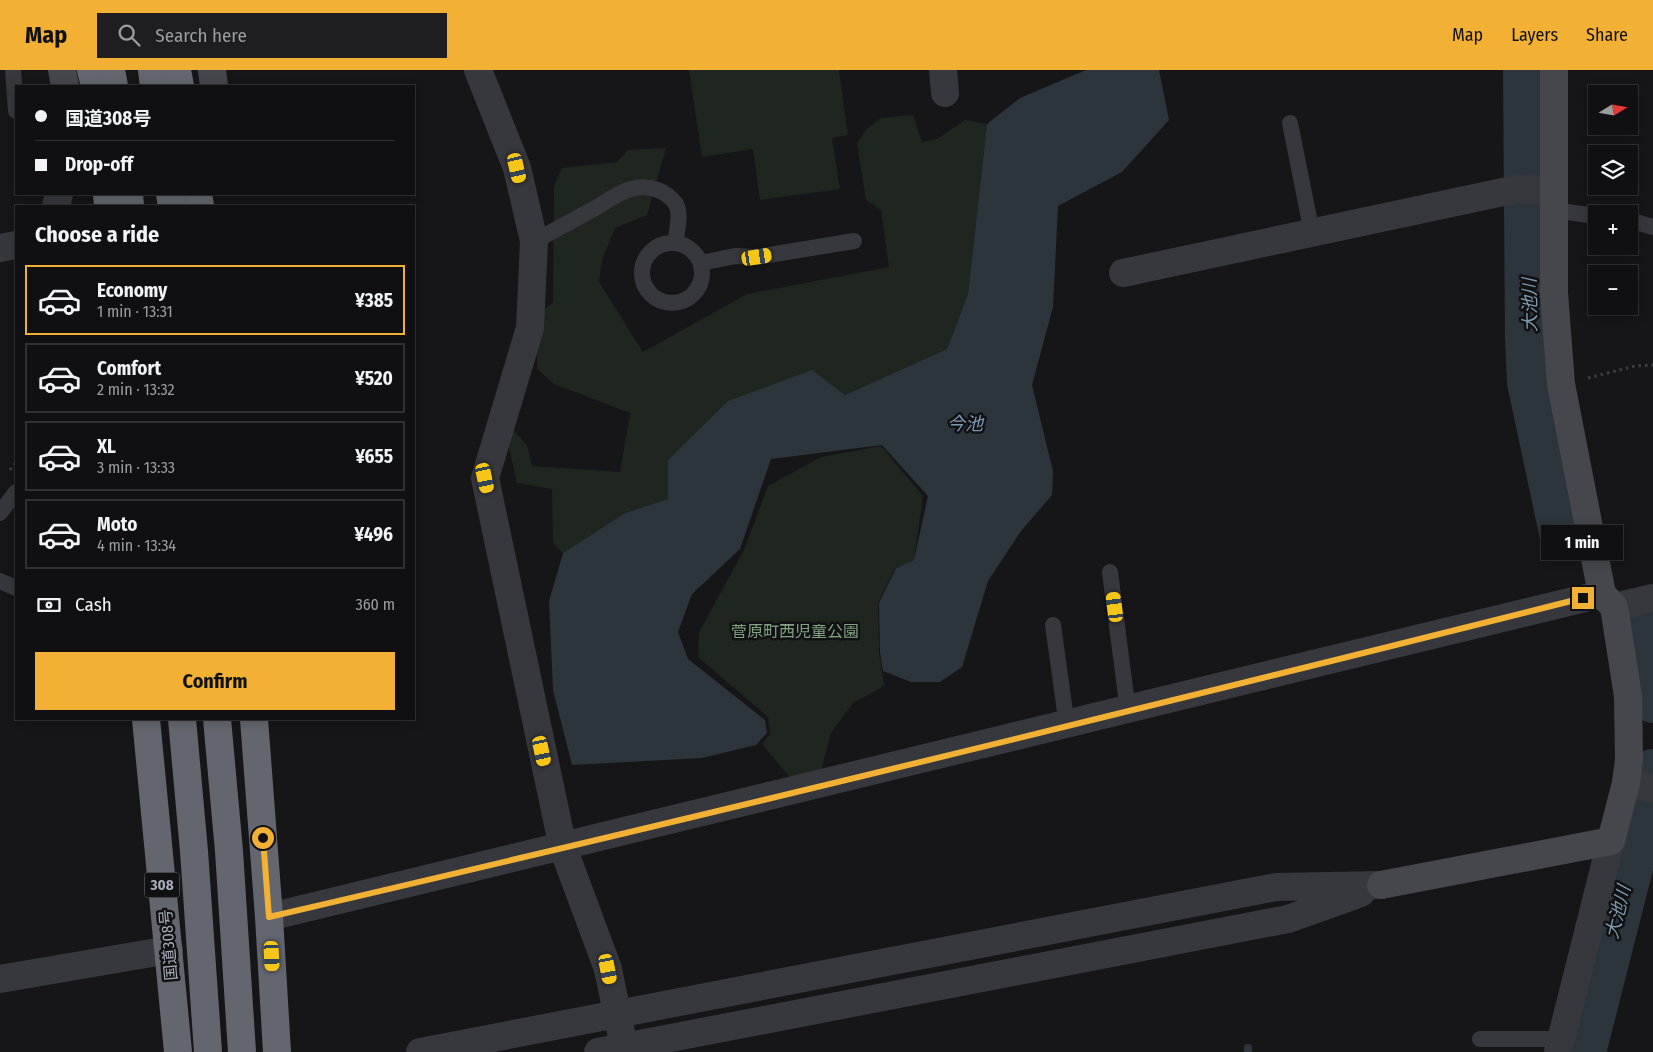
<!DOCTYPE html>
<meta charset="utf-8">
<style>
:root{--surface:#101012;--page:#1e1e20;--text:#f1f3f6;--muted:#9c9d9f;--line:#303032;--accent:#f2b134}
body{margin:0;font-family:"Fira Sans Condensed","Noto Sans JP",sans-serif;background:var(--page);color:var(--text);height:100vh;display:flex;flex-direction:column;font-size:19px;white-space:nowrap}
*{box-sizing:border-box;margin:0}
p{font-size:16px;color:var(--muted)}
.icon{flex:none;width:28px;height:28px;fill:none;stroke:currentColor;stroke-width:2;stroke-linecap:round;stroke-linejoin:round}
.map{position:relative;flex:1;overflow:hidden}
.details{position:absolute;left:15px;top:135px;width:400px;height:515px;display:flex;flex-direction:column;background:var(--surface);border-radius:0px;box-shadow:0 2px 12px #0003,0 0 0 1px var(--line)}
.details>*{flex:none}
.banner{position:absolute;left:15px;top:15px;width:400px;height:110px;border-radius:0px;box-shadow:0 2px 12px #0003,0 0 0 1px var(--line);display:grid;align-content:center;height:110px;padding:0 20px;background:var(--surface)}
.needle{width:32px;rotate:79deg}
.controls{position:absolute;left:1588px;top:15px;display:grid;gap:10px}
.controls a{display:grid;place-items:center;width:50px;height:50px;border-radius:0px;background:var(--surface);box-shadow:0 2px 12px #0003,0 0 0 1px var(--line);font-size:25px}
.end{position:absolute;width:22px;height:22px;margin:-11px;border:6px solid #f2b134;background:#111;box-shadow:0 0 0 2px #111}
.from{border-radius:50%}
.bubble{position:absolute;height:35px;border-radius:0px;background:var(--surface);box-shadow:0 2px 12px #0003,0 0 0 1px var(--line);font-size:16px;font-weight:700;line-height:35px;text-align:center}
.car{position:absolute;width:15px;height:30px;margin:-15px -8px;border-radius:6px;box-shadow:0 0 4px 1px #0007;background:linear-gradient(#f5c518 24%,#345 0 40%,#f5c518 0 76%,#345 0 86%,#f5c518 0)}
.banner b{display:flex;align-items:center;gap:18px;height:48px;font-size:19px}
.banner b+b{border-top:1px solid var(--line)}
.banner i{width:12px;height:12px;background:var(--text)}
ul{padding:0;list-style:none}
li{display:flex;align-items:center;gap:15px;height:70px;margin:0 10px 8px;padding:0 10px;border:2px solid var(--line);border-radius:0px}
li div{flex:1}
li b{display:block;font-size:19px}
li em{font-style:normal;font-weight:700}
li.on{border-color:var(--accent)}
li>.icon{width:45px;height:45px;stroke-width:1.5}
h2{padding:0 20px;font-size:22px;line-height:60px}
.pay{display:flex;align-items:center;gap:12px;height:55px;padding:0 20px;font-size:19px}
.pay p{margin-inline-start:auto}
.button{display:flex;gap:10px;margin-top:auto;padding:10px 20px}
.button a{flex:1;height:58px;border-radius:0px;background:var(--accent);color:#111;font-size:20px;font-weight:700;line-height:58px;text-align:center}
header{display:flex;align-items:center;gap:30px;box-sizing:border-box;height:70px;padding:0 25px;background:var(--accent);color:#111}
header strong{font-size:24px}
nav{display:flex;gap:28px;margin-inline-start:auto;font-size:18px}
.search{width:350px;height:45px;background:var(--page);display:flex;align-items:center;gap:12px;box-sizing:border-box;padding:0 18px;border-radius:0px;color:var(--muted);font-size:19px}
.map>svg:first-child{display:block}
.green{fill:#1e261f}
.water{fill:#2c353c}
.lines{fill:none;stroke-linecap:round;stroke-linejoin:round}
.stream{stroke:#2c353c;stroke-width:8}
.river{stroke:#2c353c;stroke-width:48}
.path{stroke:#3d3f44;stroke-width:3;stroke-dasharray:2.5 4;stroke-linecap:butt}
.lane{stroke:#37383d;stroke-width:16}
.street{stroke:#37383d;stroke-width:28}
.secondary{stroke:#45474d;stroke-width:28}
.highway{stroke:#63666e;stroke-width:28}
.route{stroke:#f2b134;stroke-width:6}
.labels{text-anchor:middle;stroke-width:5;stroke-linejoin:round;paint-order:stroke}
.shield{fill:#111113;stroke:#7b7e86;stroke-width:1}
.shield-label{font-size:15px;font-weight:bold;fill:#a8adb8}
.park-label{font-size:16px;fill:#7fa381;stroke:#111113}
.street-label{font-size:16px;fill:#a8adb8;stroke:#111113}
.water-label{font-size:18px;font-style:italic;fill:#7f9bb3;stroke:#111113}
</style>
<header>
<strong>Map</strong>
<div class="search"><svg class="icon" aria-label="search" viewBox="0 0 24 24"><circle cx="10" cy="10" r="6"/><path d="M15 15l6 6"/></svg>Search here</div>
<nav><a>Map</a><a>Layers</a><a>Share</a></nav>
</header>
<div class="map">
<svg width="1653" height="982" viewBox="0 0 1653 982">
<rect width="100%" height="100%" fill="#161618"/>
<!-- green -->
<g class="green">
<path d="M689,0H839L848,65L832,68L840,119L760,130L753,79L702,87Z"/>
<path d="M913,45L922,72L937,69L965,50L987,54L968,224L947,279L845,325L668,429L625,443L563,483L553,473L552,419L517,413L507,369L514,361L527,375L532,396L620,402L630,343L554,314L537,299V270L542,241L553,233L554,116L562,98L617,92L628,80L666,78L647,145L615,158L602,190L599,212L643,282L747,224L889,197L881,140L866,130L857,73L867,59L881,48Z"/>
<path d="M881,376L923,426L914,490L895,498L878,533L879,582L884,616L853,633L831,663L822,697L823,711L797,716L762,674L770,664L768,647L698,587L699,562L744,480L768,416L821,387Z"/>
</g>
<!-- water -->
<path class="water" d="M1086,0H1159L1169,50L1122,102L1058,136L1053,237L1032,315L1053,401L1052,425L1021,461L988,511L962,597L940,612H911L883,601L880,582L879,533L896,498L914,490L928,426L882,375L771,389L740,479L692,524L678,562L688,589L765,650L767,663L756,675L702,688L572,695L553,620L549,531L563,483L625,443L668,429V390L728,331L812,300L845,325L947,279L968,224L987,54L1020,28Z"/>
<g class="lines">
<!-- stream -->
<path class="stream" d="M1248,978V982"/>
<!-- river -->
<g class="river">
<path d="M1527,0L1529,267L1531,312L1564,467"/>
<path d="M1640,563L1653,629"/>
<path d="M1582,982L1653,703"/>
</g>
<!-- path -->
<g class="path">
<path d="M1588,308L1635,296L1653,295"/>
<path d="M10,400L16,392"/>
</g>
<!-- lane -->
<g class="lane">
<path d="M13,0L16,41"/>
<path d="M1290,53L1312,163"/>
<path d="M1553,140L1596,146"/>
<path d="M1629,150L1653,157"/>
<path d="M534,171C552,162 570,152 588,142C612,130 629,110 658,120C664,122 672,128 676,134C682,146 676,160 676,172"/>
<circle cx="672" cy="203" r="30"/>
<path d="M701,193L735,186L757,187L854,171"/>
<path d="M0,443L16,422"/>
<path d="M1110,502L1128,641"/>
<path d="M0,511L16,518"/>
<path d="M1053,555L1067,656"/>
<path d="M1480,969H1561"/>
</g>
<!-- street -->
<g class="street">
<path d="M478,0L517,98L534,171L530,258L485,408L563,778L608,899L625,982"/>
<path d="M943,0L945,23"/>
<path d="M56,136L59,124"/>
<path d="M0,178L16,175"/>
<path d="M1123,203L1517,119L1554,120"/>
<path d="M1614,537L1653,528"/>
<path d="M1626,713L1653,718"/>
<path d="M269,847C714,743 1158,634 1602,524"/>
<path d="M0,909L169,880"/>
<path d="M420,982L1276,817L1381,815"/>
<path d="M598,982L1288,849L1361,823"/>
<path d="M1558,982L1611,771"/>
</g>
<!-- secondary -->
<g class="secondary">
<path d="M62,0L65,16"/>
<path d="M212,0L214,16"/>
<path d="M1381,815L1611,771L1626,713L1629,689L1628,626L1614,537L1602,524L1561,314L1554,223V0"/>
</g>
<!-- highway -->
<g class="highway">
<path d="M91,0L95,16"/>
<path d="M111,0L114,16"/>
<path d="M152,0L154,16"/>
<path d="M177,0L180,16"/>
<path d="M107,124L108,136"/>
<path d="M129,124L130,136"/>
<path d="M170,124L172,136"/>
<path d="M198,124L200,136"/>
<path d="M146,649L178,982"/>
<path d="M182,649L194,781L208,982"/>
<path d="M217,649L229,781L242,982"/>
<path d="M254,649L269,847L277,982"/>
</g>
</g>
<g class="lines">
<!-- route -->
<path class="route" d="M263,768L269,847C708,745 1146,638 1583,528"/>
</g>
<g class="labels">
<!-- shield labels -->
<rect class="shield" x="144.5" y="802.5" width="35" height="25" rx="4"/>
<g class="shield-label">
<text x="162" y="820">308</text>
</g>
<!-- park labels -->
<g class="park-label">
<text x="795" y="567">菅原町西児童公園</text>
</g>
<!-- street labels -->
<g class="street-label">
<text transform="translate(168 875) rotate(-95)" y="6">国道308号</text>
</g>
<!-- water labels -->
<g class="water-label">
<text transform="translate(1530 235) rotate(-91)" y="6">大池川</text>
<text x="965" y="360">今池</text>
<text transform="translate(1618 842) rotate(-76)" y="6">大池川</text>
</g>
</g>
</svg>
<div class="controls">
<a><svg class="needle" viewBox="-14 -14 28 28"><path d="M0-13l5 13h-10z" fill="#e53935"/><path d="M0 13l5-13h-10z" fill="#9c9d9f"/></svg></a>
<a><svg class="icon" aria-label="layers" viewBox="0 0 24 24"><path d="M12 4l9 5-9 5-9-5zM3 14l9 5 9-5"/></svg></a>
<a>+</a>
<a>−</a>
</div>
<i class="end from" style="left:263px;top:768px"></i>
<i class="end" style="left:1583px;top:528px"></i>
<div class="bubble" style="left:1541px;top:455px;width:82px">1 min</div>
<i class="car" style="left:517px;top:98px;rotate:167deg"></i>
<i class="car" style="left:757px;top:187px;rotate:81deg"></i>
<i class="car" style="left:485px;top:408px;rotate:168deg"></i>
<i class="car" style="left:1115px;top:537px;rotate:353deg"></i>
<i class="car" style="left:542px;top:681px;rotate:168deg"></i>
<i class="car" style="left:272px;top:886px;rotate:177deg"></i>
<i class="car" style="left:608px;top:899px;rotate:169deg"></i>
<div class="banner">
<b><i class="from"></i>国道308号</b>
<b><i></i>Drop-off</b>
</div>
<section class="details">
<h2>Choose a ride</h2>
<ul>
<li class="on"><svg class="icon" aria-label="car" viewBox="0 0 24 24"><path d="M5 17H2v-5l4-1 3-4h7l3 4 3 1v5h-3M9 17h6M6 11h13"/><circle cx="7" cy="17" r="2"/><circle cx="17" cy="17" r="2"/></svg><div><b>Economy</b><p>1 min · 13:31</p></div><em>¥385</em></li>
<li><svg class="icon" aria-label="car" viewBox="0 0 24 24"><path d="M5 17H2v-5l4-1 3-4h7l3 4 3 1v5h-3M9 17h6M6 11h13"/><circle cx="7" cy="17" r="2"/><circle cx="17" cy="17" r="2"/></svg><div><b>Comfort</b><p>2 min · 13:32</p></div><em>¥520</em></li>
<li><svg class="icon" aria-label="car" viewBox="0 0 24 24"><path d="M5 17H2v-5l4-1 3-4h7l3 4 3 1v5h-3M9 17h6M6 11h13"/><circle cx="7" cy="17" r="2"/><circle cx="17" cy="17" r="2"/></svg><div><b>XL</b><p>3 min · 13:33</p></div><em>¥655</em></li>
<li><svg class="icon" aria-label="car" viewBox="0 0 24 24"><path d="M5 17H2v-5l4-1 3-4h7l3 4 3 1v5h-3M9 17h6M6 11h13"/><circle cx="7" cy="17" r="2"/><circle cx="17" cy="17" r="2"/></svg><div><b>Moto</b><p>4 min · 13:34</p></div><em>¥496</em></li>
</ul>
<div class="pay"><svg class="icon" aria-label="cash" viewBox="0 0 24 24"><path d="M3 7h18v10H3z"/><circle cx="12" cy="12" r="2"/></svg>Cash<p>360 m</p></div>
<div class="button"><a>Confirm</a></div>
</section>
</div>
